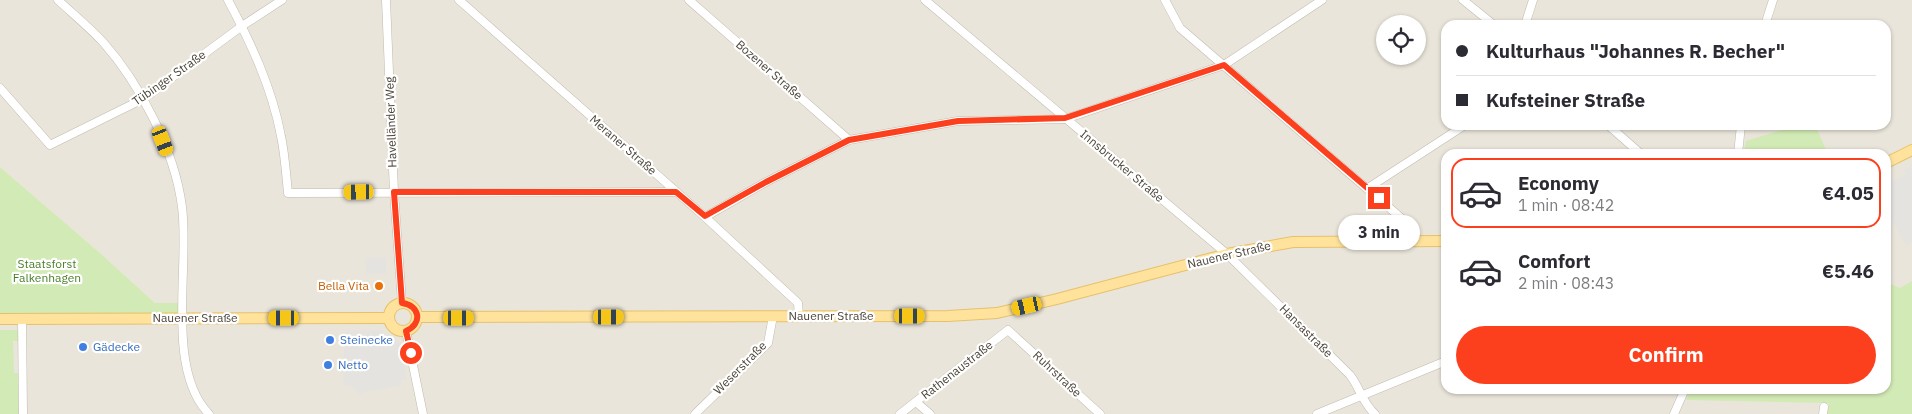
<!DOCTYPE html>
<meta charset="utf-8">
<style>
:root{--surface:#fff;--page:#f2f2f3;--text:#2b2b33;--muted:#7c7c81;--line:#e1e1e2;--accent:#fc3f1d}
body{margin:0;font-family:"IBM Plex Sans",sans-serif;background:var(--page);color:var(--text);height:100vh;display:flex;flex-direction:column;font-size:19px;white-space:nowrap}
*{box-sizing:border-box;margin:0}
p{font-size:16px;color:var(--muted)}
.icon{flex:none;width:28px;height:28px;fill:none;stroke:currentColor;stroke-width:2;stroke-linecap:round;stroke-linejoin:round}
.map{position:relative;flex:1;overflow:hidden}
.drawer{position:absolute;left:1441px;top:149px;width:450px;height:245px;display:flex;flex-direction:column;background:var(--surface);border-radius:15px;box-shadow:0 1px 4px #0004}
.drawer>*{flex:none}
.banner{position:absolute;left:1441px;top:20px;width:450px;height:110px;border-radius:15px;box-shadow:0 1px 4px #0004;display:grid;align-content:center;height:110px;padding:0 15px;background:var(--surface)}
.fabs{position:absolute;left:1376px;top:15px;display:grid;gap:10px}
.fabs a{display:grid;place-items:center;width:50px;height:50px;border-radius:50%;background:var(--surface);box-shadow:0 1px 4px #0004;font-size:25px}
.end{position:absolute;width:22px;height:22px;margin:-11px;border:6px solid #fc3f1d;background:#fff;box-shadow:0 0 0 2px #fff}
.from{border-radius:50%}
.bubble{position:absolute;height:35px;border-radius:18px;background:var(--surface);box-shadow:0 1px 4px #0004;font-size:16px;font-weight:800;line-height:35px;text-align:center}
.car{position:absolute;width:15px;height:30px;margin:-15px -8px;border-radius:6px;box-shadow:0 0 4px 1px #0007;background:linear-gradient(#f5c518 24%,#345 0 40%,#f5c518 0 76%,#345 0 86%,#f5c518 0)}
.banner b{display:flex;align-items:center;gap:18px;height:48px;font-size:19px}
.banner b+b{border-top:1px solid var(--line)}
.banner i{width:12px;height:12px;background:var(--text)}
ul{padding:9px 0 0;list-style:none}
li{display:flex;align-items:center;gap:15px;height:70px;margin:0 10px 8px;padding:0 5px;border:2px solid transparent;border-radius:15px}
li div{flex:1}
li b{display:block;font-size:19px}
li em{font-style:normal;font-weight:800}
li.current{border-color:var(--accent)}
li>.icon{width:45px;height:45px;stroke-width:1.5}
.button{display:flex;gap:10px;margin-top:auto;padding:10px 15px}
.button a{flex:1;height:58px;border-radius:30px;background:var(--accent);color:#fff;font-size:20px;font-weight:800;line-height:58px;text-align:center}
.map>svg:first-child{display:block}
.residential{fill:#eae5da;fill-rule:evenodd}
.green{fill:#d2eab5}
.parking{fill:#e5e3e0}
.lines{fill:none;stroke-linecap:round;stroke-linejoin:round}
.minor-casing{stroke:#c2bbae;stroke-width:9}
.major-casing{stroke:#e6c16a;stroke-width:12}
.minor{stroke:#fff;stroke-width:8}
.major{stroke:#ffe39c;stroke-width:10}
.route{stroke:#fc3f1d;stroke-width:6}
.food-dot{fill:#e8710a;stroke:#fff;stroke-width:2}
.shop-dot{fill:#3f7fe0;stroke:#fff;stroke-width:2}
.labels{text-anchor:middle;stroke-width:4.5;stroke-linejoin:round;paint-order:stroke}
.street-label{font-size:12px;fill:#4b4439;stroke:#fff}
.park-label{font-size:12px;fill:#4a7f2a;stroke:#fff}
.food-label{font-size:12px;fill:#c56008;stroke:#fff;text-anchor:end}
.shop-label{font-size:12px;fill:#366cbe;stroke:#fff;text-anchor:start}
</style>
<div class="map">
<svg width="1912" height="414" viewBox="0 0 1912 414">
<rect width="100%" height="100%" fill="#f6f3ec"/>
<!-- residential -->
<path class="residential" d="M0,0H1912V414H0V319L155,303L99,252L0,167ZM1385,24H1418V56H1385ZM1446,25H1886V125H1446ZM1446,154H1886V389H1446Z"/>
<!-- green -->
<g class="green">
<path d="M1798,125H1815L1828,154H1744L1746,141Z"/>
<path d="M0,167L99,252L155,303H183V318L0,319Z"/>
<path d="M1912,281V414H1827L1829,403L1686,400L1691,389H1886V282L1900,288Z"/>
<path d="M0,330H19V341H13L14,373H19V414H0Z"/>
</g>
<!-- parking -->
<g class="parking">
<path d="M1912,166V242L1906,246L1886,208V184L1906,174L1904,170Z"/>
<path d="M386,257V274H366V258Z"/>
<path d="M383,330V334L393,336L396,343H400L407,380L401,381L402,385L357,394L356,389L351,386L343,385L344,348H348L347,331Z"/>
</g>
<g class="lines">
<defs>
<g id="minor">
<path d="M58,0C73,14 89,27 103,42C140,84 175,151 182,207C190,266 165,369 209,414"/>
<path d="M228,0C251,43 272,88 281,136C285,155 286,174 288,193L675,192"/>
<path d="M386,0L394,192L402,303"/>
<path d="M459,0L705,217L798,303L799,316"/>
<path d="M689,0L849,140"/>
<path d="M925,0L1227,254L1350,375C1360,388 1363,404 1375,414"/>
<path d="M1165,0L1180,28L1414,229V241"/>
<path d="M1463,0L1494,25"/>
<path d="M1525,25L1533,0"/>
<path d="M1765,25L1773,0"/>
<path d="M0,88L50,145L143,99L242,26L282,0"/>
<path d="M1608,125L1641,154"/>
<path d="M1738,154L1741,125"/>
<path d="M1368,188L1465,125"/>
<path d="M705,217L766,182L849,140L958,121L1065,119L1224,65L1322,0"/>
<path d="M22,318L23,414"/>
<path d="M406,331L423,414"/>
<path d="M916,402L930,414"/>
<path d="M695,414L768,343L773,316"/>
<path d="M900,414L1008,330L1100,414"/>
<path d="M1317,414L1446,361"/>
<path d="M1674,414L1685,389"/>
<path d="M1823,414L1824,407"/>
</g>
<g id="major">
<path d="M1886,163L1912,150"/>
<circle cx="403" cy="317" r="14"/>
<path d="M418,317L948,316L997,313L1057,299L1227,254L1293,242L1446,241"/>
<path d="M0,319L389,318"/>
</g>
</defs>
<!-- minor casing -->
<use href="#minor" class="minor-casing"/>
<!-- major casing -->
<use href="#major" class="major-casing"/>
<!-- minor -->
<use href="#minor" class="minor"/>
<!-- major -->
<use href="#major" class="major"/>
</g>
<g class="lines">
<!-- route -->
<path class="route" d="M411,353L406,331C423,324 420,305 402,303L394,192H676L705,216L766,182L849,140L958,121L1065,118L1224,65L1379,198"/>
</g>
<!-- markers -->
<circle class="food-dot" cx="379" cy="286" r="5"/>
<g class="shop-dot">
<circle cx="330" cy="340" r="5"/>
<circle cx="83" cy="347" r="5"/>
<circle cx="328" cy="365" r="5"/>
</g>
<g class="labels">
<!-- street labels -->
<g class="street-label">
<text transform="translate(769 70) rotate(41)" y="4">Bozener Straße</text>
<text transform="translate(169 78) rotate(-35)" y="4">Tübinger Straße</text>
<text transform="translate(391 122) rotate(-92)" y="4">Havelländer Weg</text>
<text transform="translate(623 145) rotate(41)" y="4">Meraner Straße</text>
<text transform="translate(1122 166) rotate(40)" y="4">Innsbrucker Straße</text>
<text transform="translate(1229 255) rotate(-13)" y="4">Nauener Straße</text>
<text x="831" y="320">Nauener Straße</text>
<text x="195" y="322">Nauener Straße</text>
<text transform="translate(1306 331) rotate(45)" y="4">Hansastraße</text>
<text transform="translate(740 368) rotate(-45)" y="4">Weserstraße</text>
<text transform="translate(957 370) rotate(-38)" y="4">Rathenaustraße</text>
<text transform="translate(1057 374) rotate(43)" y="4">Ruhrstraße</text>
</g>
<!-- park labels -->
<g class="park-label">
<text x="47" y="268">Staatsforst<tspan x="47" dy="14">Falkenhagen</tspan></text>
</g>
<!-- food labels -->
<g class="food-label">
<text x="369" y="290">Bella Vita</text>
</g>
<!-- shop labels -->
<g class="shop-label">
<text x="340" y="344">Steinecke</text>
<text x="93" y="351">Gädecke</text>
<text x="338" y="369">Netto</text>
</g>
</g>
</svg>
<div class="fabs">
<a><svg class="icon" aria-label="locate" viewBox="0 0 24 24"><circle cx="12" cy="12" r="6"/><path d="M12 2v4M12 18v4M2 12h4M18 12h4"/></svg></a>
</div>
<i class="end from" style="left:411px;top:353px"></i>
<i class="end" style="left:1379px;top:198px"></i>
<div class="bubble" style="left:1338px;top:215px;width:82px">3 min</div>
<i class="car" style="left:163px;top:141px;rotate:159deg"></i>
<i class="car" style="left:359px;top:192px;rotate:269deg"></i>
<i class="car" style="left:1027px;top:306px;rotate:257deg"></i>
<i class="car" style="left:910px;top:316px;rotate:90deg"></i>
<i class="car" style="left:609px;top:317px;rotate:90deg"></i>
<i class="car" style="left:284px;top:318px;rotate:270deg"></i>
<i class="car" style="left:459px;top:318px;rotate:90deg"></i>
<div class="banner">
<b><i class="from"></i>Kulturhaus &quot;Johannes R. Becher&quot;</b>
<b><i></i>Kufsteiner Straße</b>
</div>
<section class="drawer">
<ul>
<li class="current"><svg class="icon" aria-label="car" viewBox="0 0 24 24"><path d="M5 17H2v-5l4-1 3-4h7l3 4 3 1v5h-3M9 17h6M6 11h13"/><circle cx="7" cy="17" r="2"/><circle cx="17" cy="17" r="2"/></svg><div><b>Economy</b><p>1 min · 08:42</p></div><em>€4.05</em></li>
<li><svg class="icon" aria-label="car" viewBox="0 0 24 24"><path d="M5 17H2v-5l4-1 3-4h7l3 4 3 1v5h-3M9 17h6M6 11h13"/><circle cx="7" cy="17" r="2"/><circle cx="17" cy="17" r="2"/></svg><div><b>Comfort</b><p>2 min · 08:43</p></div><em>€5.46</em></li>
</ul>
<div class="button"><a>Confirm</a></div>
</section>
</div>
